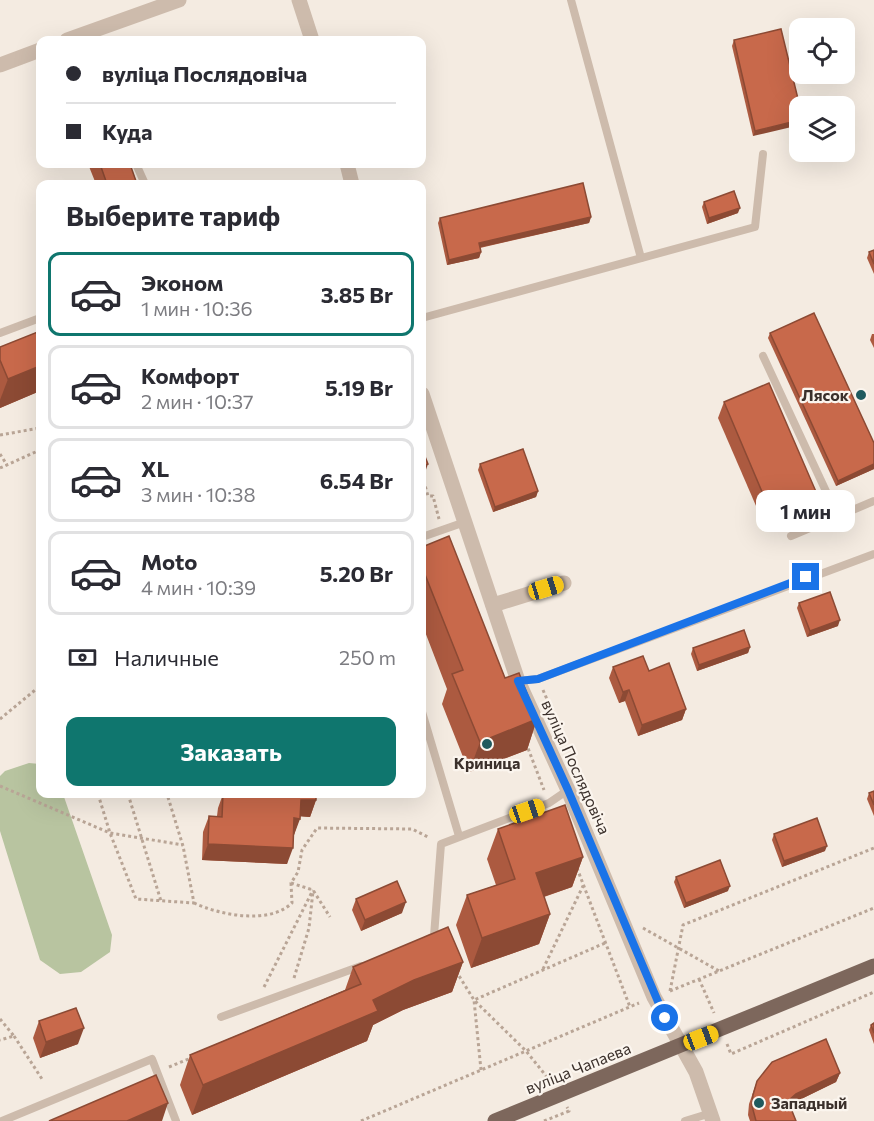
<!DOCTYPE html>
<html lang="ru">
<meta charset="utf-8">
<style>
:root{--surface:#fff;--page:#f2f2f3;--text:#2b2b33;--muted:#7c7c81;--line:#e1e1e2;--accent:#0f766e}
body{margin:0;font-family:Commissioner,sans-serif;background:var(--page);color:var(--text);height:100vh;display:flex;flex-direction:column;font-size:22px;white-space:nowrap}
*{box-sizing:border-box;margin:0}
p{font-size:20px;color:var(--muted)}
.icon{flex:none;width:33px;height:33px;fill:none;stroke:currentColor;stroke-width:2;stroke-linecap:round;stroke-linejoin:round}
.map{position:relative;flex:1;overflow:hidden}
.drawer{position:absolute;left:36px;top:180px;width:390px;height:618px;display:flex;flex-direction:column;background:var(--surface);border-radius:12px;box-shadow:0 6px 24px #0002}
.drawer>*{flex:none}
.top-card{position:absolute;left:36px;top:36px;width:390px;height:132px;border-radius:12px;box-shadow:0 6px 24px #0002;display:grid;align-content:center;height:132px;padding:0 30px;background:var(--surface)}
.controls{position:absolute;left:789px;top:18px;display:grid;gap:12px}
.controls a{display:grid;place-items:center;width:66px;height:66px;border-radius:12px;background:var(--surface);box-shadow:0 6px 24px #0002;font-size:30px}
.end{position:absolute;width:27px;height:27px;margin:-14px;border:8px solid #1a73e8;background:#fff;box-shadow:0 0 0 3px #fff}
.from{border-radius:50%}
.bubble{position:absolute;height:42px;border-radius:12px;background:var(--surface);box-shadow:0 6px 24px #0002;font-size:20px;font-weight:700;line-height:42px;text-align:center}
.car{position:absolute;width:18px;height:36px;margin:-18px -9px;border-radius:8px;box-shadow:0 0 4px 2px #0007;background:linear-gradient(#f5c518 24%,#345 0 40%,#f5c518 0 76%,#345 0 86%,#f5c518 0)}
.top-card b{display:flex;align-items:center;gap:21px;height:57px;font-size:22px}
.top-card b+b{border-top:2px solid var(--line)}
.top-card i{width:15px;height:15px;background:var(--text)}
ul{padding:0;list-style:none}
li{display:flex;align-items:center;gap:18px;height:84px;margin:0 12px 9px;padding:0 18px;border:3px solid var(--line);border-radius:12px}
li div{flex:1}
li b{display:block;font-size:22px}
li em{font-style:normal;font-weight:700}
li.current{border-color:var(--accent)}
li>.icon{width:54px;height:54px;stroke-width:1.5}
h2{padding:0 30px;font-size:27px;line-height:72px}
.pay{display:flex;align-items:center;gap:15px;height:66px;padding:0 30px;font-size:22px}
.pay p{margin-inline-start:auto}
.primary-button{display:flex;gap:12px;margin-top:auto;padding:12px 30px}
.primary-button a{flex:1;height:69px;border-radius:12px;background:var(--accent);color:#fff;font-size:24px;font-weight:700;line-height:69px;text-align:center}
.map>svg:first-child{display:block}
.green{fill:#b8c4a0}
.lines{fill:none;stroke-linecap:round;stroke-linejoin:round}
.path{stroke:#b9a596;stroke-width:3;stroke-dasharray:3 3;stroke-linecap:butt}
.service{stroke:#cdbbac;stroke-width:8}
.minor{stroke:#cdbbac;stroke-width:15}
.tertiary{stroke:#cdbbac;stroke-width:15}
.primary{stroke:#7d675c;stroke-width:15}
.wall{fill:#ac5a40}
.shaded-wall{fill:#8c4a34}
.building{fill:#c8694b;stroke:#8c4a34;stroke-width:1.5}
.route{stroke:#1a73e8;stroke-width:8}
.poi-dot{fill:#1f5a5e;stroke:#fbf5ee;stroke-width:2}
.labels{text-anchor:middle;stroke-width:4.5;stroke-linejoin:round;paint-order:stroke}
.poi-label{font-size:16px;font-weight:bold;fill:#3b302b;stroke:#fbf5ee;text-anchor:end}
.street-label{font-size:16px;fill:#3b302b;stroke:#fbf5ee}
</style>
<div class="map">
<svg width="874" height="1121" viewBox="0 0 874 1121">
<rect width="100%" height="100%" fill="#f4ebe1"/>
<!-- green -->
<path class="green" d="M29,763L40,764V794H63L112,935L110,952L81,972L60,974L40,960L0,831V776L5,771Z"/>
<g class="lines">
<!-- path -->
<g class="path">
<path d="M0,435L40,428"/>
<path d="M0,454L7,465"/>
<path d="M0,468L40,450"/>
<path d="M422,475L428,496H433L439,519"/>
<path d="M543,690L552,711"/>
<path d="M0,719L40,686"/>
<path d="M526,743L544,790"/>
<path d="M0,786L110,833L183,845"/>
<path d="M98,794L110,833L136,899L194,903L183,846L167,794"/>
<path d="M128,794L161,901"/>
<path d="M577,868L630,1007"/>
<path d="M291,883L313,890L330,917"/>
<path d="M194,903C220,915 269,925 292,903L291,883L298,872L302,850L317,828L412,829L430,838"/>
<path d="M643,928L719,971"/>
<path d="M543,969L583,886"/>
<path d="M456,971L474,1000L526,1051L551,1082"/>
<path d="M294,978L309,928L313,891"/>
<path d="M699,979L714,1013"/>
<path d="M264,987L313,890"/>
<path d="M670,991L874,908"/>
<path d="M670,991L683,925L874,848"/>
<path d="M0,1019L14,1036L0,1040"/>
<path d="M14,1036L42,1079"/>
<path d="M727,1044L731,1054L874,992"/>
<path d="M169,1067L191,1058"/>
<path d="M481,1070L474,1000L605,943"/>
<path d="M361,1121L639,1003"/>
<path d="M544,1121L569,1111L567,1107"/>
</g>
<!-- service -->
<g class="service">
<path d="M571,0L641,258"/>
<path d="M136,164L145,184"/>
<path d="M422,318L755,227L763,154"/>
<path d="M0,333L40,318"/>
<path d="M763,356L838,517"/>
<path d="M791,536L874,501"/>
<path d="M422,537L465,522"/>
<path d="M518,681L538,679L874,554"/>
<path d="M422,712L459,836"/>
<path d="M426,940L434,936L441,844L549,803L568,790"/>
<path d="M221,1017L361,966"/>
<path d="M2,1121L152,1059L176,1121"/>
<path d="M685,1121L711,1113"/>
</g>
<!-- minor -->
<g class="minor">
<path d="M299,0L312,40"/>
<path d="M67,40L179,0"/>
<path d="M0,65L40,50"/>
<path d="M347,164L352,184"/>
<path d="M422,394L518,681L568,790L654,997L681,1045"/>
<path d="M493,605L564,583"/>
</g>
<!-- tertiary -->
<path class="tertiary" d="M681,1045L696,1072L713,1121"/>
<!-- primary -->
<path class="primary" d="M495,1121L874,966"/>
</g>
<!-- wall -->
<g class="wall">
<path d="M734,40L800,107L753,136L732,46Z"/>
<path d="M88,164H130L137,184H96Z"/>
<path d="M704,202L738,213L707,224L702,207Z"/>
<path d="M591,217L589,223L480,248L481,252L479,258L447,265L438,223L440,218Z"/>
<path d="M874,250V274L867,258L869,252Z"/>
<path d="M770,333L874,443V469L836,486L768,338Z"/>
<path d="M872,334H874V348L870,340Z"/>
<path d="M0,347L40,391L0,408Z"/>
<path d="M724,402L811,510L766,529L718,418Z"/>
<path d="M480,464L538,491L536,497L493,512L478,470Z"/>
<path d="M422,547L505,678L537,719L527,750L469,772L442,704L447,689L422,624Z"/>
<path d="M799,603L838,626L807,637L797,608Z"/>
<path d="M750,647L748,653L697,671L691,654L693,648Z"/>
<path d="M613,667L649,671L686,709L682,720L638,736L625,701L619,703L609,678Z"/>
<path d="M874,791V816L867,799L869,793Z"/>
<path d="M223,794L316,800L310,817L300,816L294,835H293L287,864L202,860L203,832L209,816H217L218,808Z"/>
<path d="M498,829L583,857L572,887L544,897L550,914L539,944L471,968L456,925L467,895L496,885L487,859Z"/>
<path d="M774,834L825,851L782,867L772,840Z"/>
<path d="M676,877L728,891L684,908L674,882Z"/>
<path d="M356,899L402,913L361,931L352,910Z"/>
<path d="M463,962L452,992L403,1010L373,1025L367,1041L192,1115L180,1085L190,1055L345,990L353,967Z"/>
<path d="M39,1021L78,1044L40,1058L33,1038Z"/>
<path d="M874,1023V1044L869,1030L871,1025Z"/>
<path d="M840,1073L836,1082L793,1103L789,1106L796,1121H750L748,1115L749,1104L757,1081Z"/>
</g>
<!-- shaded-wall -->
<g class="shaded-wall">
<path d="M800,120V125L753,136L755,131Z"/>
<path d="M740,208L738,213L707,224L709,218Z"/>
<path d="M591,217L589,223L477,248L479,243Z"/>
<path d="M481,252L479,258L447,265L449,260Z"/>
<path d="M40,366V391L0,408V400L8,379Z"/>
<path d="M428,464L422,481V466Z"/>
<path d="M874,464V469L836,486L838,481Z"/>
<path d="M538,491L536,497L493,512L495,507Z"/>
<path d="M817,494L811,510L766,529L771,513Z"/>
<path d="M840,620L838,626L807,637L810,631Z"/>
<path d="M750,647L748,653L697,671L699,665Z"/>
<path d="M629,690L625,701L619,703L623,692Z"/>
<path d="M686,709L682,720L638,736L642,725Z"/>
<path d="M537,719L527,750L469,772L480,742Z"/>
<path d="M301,800H316L310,817L295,816Z"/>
<path d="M294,818L300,819L294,835H288Z"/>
<path d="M208,844L293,848L287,864L202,860Z"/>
<path d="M827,846L825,851L782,867L784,861Z"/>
<path d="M583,857L572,887L525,903L536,873Z"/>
<path d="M730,886L728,891L684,908L686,903Z"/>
<path d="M406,902L402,913L361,931L365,920Z"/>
<path d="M550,914L539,944L471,968L482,938Z"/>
<path d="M463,962L452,992L403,1010L373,1025L367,1041L192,1115L203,1085L414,980Z"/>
<path d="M84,1028L78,1044L40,1058L46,1042Z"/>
<path d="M840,1073L836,1082L793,1103L784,1111L788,1101L796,1094Z"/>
<path d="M168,1103L162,1121H127Z"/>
</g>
<!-- building -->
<g class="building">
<path d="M781,29L800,107V120L755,131L734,40Z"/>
<path d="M100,164H130L137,184H107Z"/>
<path d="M583,183L591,217L479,243L481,252L449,260L440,218Z"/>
<path d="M734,191L740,208L709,218L704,202Z"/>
<path d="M874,250V264L869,252Z"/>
<path d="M814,313L874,443V464L838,481L770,333Z"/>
<path d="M40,331V366L8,379L0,360V347Z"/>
<path d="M769,383L817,494L771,513L724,402Z"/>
<path d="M422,449L428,464L422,466Z"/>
<path d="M523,449L538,491L495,507L480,464Z"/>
<path d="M449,536L505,678L519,673L537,719L480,742L452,674L463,670L422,567V547Z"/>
<path d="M830,592L840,620L810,631L799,603Z"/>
<path d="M744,630L750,647L699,665L693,648Z"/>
<path d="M643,656L649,671L669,663L686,709L642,725L629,690L623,692L613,667Z"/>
<path d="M874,791V805L869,793Z"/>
<path d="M223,794H316V800H301L300,819L294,818L293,848L208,844L209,816L222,817Z"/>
<path d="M565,805L583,857L536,873L550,914L482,938L467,895L515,879L498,829Z"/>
<path d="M817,818L827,846L784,861L774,834Z"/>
<path d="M720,860L730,886L686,903L676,877Z"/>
<path d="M397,881L406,902L365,920L356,899Z"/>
<path d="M448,927L463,962L414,980L373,1000L378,1011L203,1085L190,1055L361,984L353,967Z"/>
<path d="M76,1008L84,1028L46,1042L39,1021Z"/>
<path d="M874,1023V1033L871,1025Z"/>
<path d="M826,1039L840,1073L796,1094L788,1101L796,1121H756L752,1106L753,1095L757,1081L772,1062Z"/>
<path d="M156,1075L168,1103L127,1121H49Z"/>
</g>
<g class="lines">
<!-- route -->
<path class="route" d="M665,1018L568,790L518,681L538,679L806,577"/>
</g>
<!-- markers -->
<g class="poi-dot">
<circle cx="861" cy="395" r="6"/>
<circle cx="487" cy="744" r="6"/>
<circle cx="759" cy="1103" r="6"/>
</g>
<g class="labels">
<!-- poi labels -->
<g class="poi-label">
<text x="849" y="401">Лясок</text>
<text x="487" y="769" text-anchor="middle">Криница</text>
<text x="771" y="1109" text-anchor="start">Западный</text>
</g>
<!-- street labels -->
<g class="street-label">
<text transform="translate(576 767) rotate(66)" y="6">вуліца Послядовіча</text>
<text transform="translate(578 1068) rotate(-22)" y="6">вуліца Чапаева</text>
</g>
</g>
</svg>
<div class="controls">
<a><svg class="icon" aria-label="locate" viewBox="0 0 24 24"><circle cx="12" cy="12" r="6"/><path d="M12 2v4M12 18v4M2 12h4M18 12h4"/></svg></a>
<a><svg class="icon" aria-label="layers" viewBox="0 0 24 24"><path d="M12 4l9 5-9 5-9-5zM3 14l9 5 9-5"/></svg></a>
</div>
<i class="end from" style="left:665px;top:1018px"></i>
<i class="end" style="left:806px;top:577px"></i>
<div class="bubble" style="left:756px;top:490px;width:99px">1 мин</div>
<i class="car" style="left:546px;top:588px;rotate:73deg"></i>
<i class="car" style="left:527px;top:811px;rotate:71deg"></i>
<i class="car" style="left:701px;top:1038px;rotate:69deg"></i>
<div class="top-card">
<b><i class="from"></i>вуліца Послядовіча</b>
<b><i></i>Куда</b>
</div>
<section class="drawer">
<h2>Выберите тариф</h2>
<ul>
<li class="current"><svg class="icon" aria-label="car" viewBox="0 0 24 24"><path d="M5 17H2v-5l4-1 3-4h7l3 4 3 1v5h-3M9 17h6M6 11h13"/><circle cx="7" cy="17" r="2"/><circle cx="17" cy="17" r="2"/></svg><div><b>Эконом</b><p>1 мин · 10:36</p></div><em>3.85 Br</em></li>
<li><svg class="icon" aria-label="car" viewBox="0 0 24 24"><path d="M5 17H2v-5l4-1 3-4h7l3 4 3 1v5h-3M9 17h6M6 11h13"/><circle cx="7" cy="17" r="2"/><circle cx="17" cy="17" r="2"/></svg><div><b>Комфорт</b><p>2 мин · 10:37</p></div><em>5.19 Br</em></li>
<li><svg class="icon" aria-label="car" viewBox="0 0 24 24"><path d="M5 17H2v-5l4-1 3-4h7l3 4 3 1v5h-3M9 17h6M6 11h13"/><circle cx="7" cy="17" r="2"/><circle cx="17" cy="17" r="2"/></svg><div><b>XL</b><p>3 мин · 10:38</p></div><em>6.54 Br</em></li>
<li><svg class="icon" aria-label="car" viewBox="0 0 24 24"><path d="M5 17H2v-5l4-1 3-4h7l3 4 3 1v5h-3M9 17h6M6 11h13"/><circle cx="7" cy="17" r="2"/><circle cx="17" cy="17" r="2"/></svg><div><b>Moto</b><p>4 мин · 10:39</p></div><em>5.20 Br</em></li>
</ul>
<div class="pay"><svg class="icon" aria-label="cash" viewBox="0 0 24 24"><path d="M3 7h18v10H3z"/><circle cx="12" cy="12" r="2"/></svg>Наличные<p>250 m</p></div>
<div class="primary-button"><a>Заказать</a></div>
</section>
</div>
